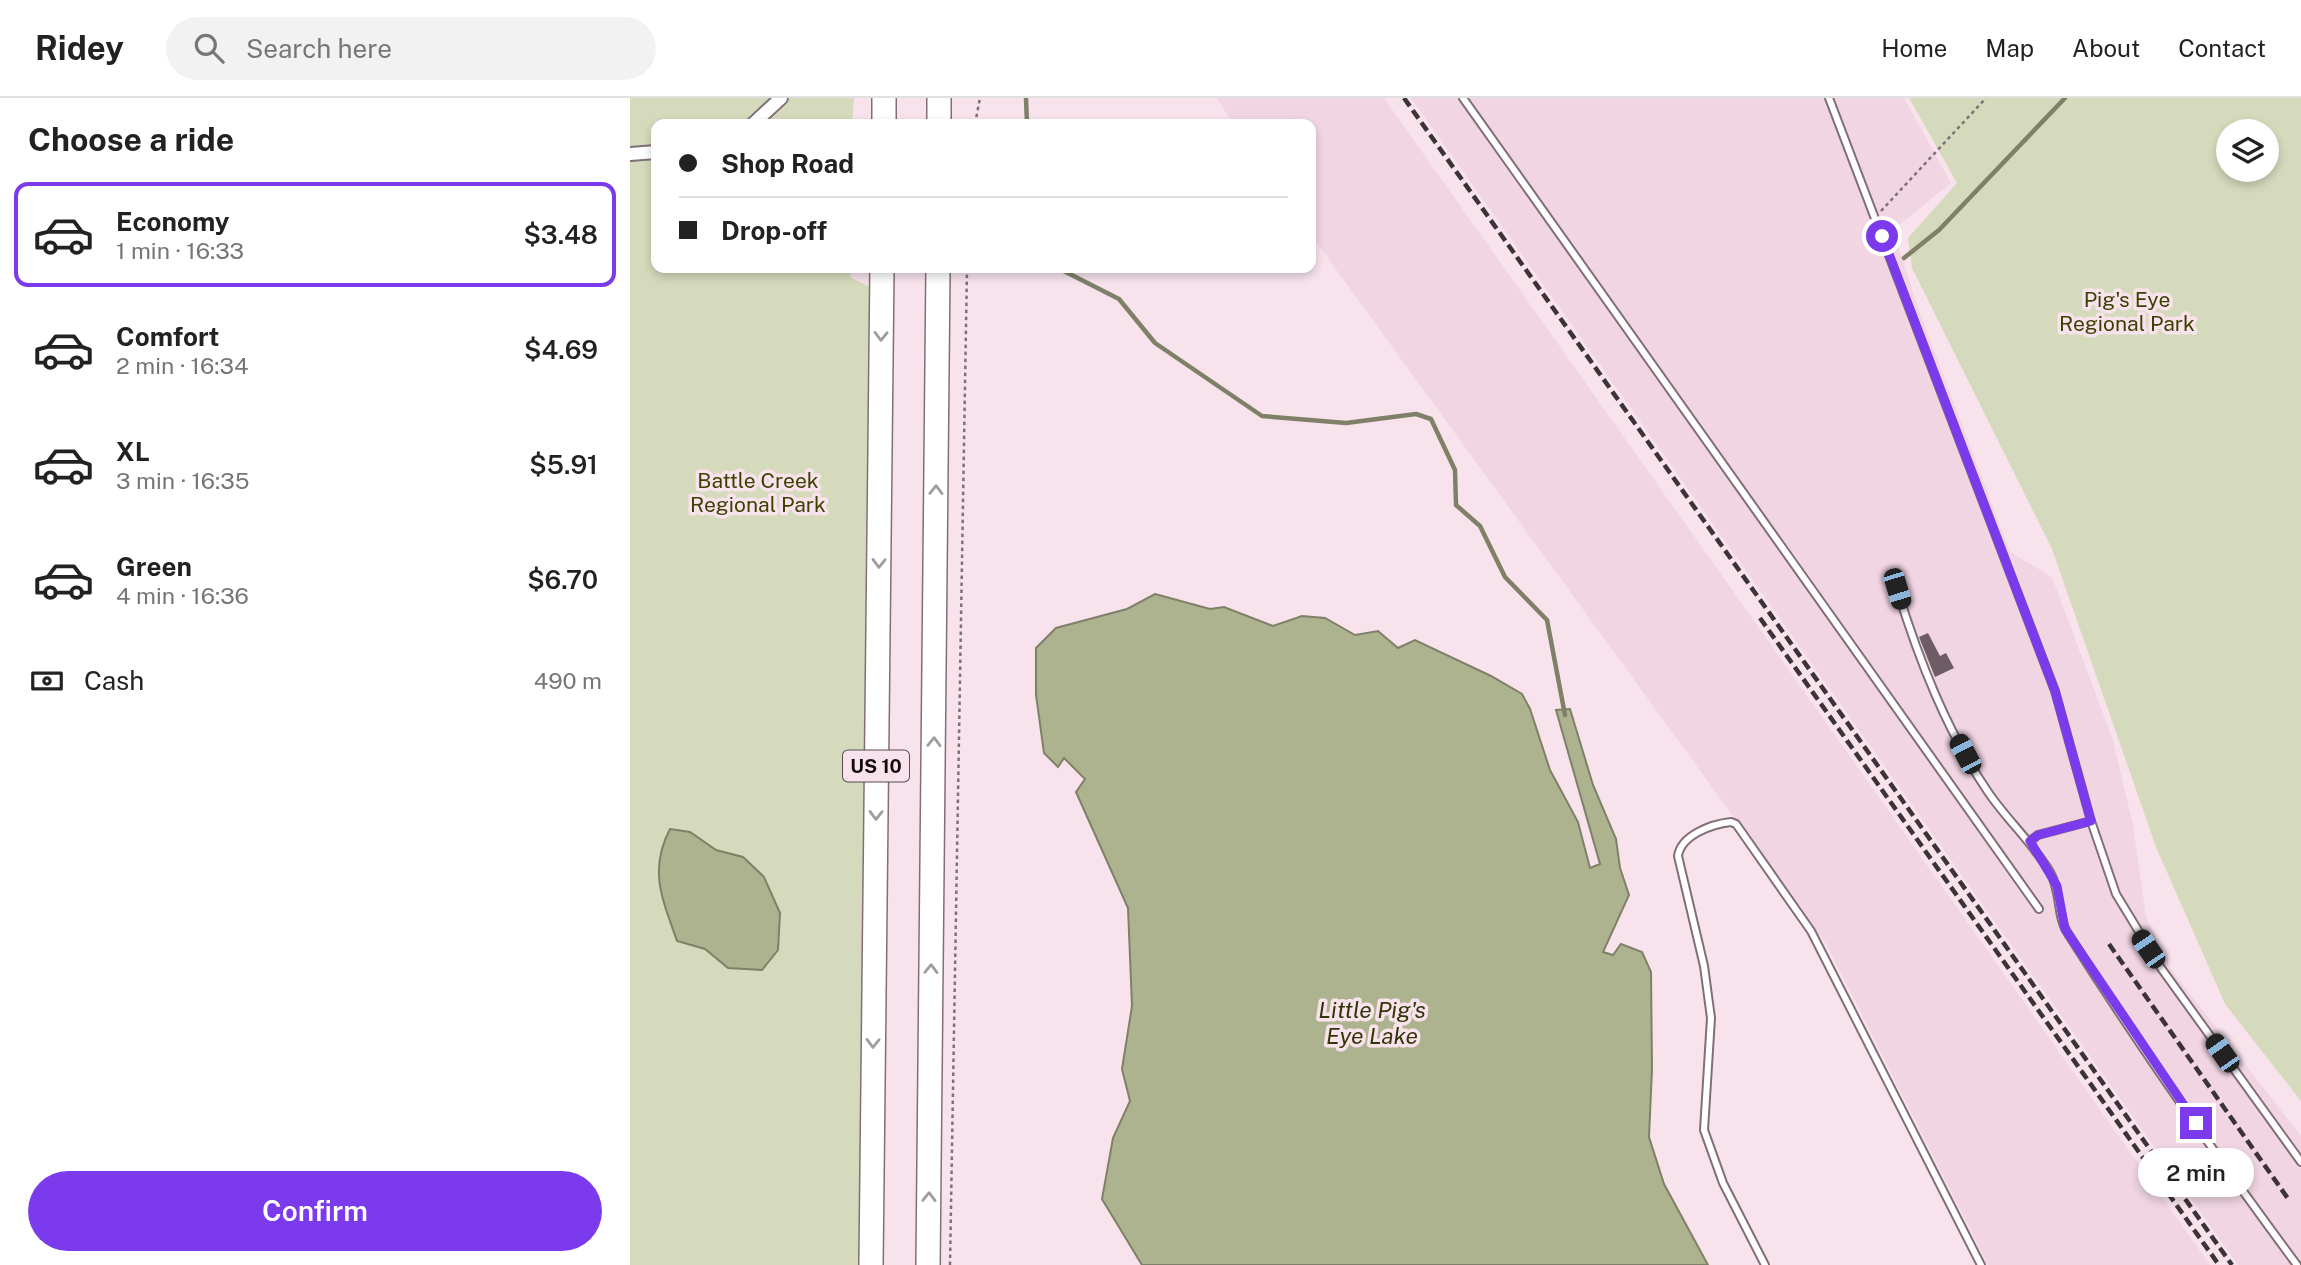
<!DOCTYPE html>
<meta charset="utf-8">
<style>
:root{--surface:#fff;--page:#f2f2f2;--text:#222;--muted:#767676;--line:#e0e0e0;--accent:#7c3aed}
body{margin:0;font-family:"Public Sans",sans-serif;background:var(--page);color:var(--text);height:100vh;display:flex;flex-direction:column;font-size:26px;white-space:nowrap}
*{box-sizing:border-box;margin:0}
p{font-size:23px;color:var(--muted)}
.icon{flex:none;width:38px;height:38px;fill:none;stroke:currentColor;stroke-width:2;stroke-linecap:round;stroke-linejoin:round}
.map{position:relative;flex:1;overflow:hidden}
.side{display:flex;flex-direction:column;background:var(--surface);width:630px}
.side>*{flex:none}
.guide{position:absolute;left:21px;top:21px;width:665px;height:154px;border-radius:14px;box-shadow:0 4px 10px #0003;display:grid;align-content:center;height:154px;padding:0 28px;background:var(--surface)}
.tools{position:absolute;left:1586px;top:21px;display:grid;gap:14px}
.tools a{display:grid;place-items:center;width:63px;height:63px;border-radius:50%;background:var(--surface);box-shadow:0 4px 10px #0003;font-size:35px}
.end{position:absolute;width:32px;height:32px;margin:-16px;border:9px solid #7c3aed;background:#fff;box-shadow:0 0 0 4px #fff}
.from{border-radius:50%}
.bubble{position:absolute;height:49px;border-radius:24px;background:var(--surface);box-shadow:0 4px 10px #0003;font-size:23px;font-weight:600;line-height:49px;text-align:center}
.car{position:absolute;width:21px;height:42px;margin:-21px -10px;border-radius:9px;box-shadow:0 0 5px 2px #0007;background:linear-gradient(#222 24%,#8ab4d8 0 40%,#222 0 76%,#8ab4d8 0 86%,#222 0)}
.guide b{display:flex;align-items:center;gap:24px;height:66px;font-size:26px}
.guide b+b{border-top:2px solid var(--line)}
.guide i{width:18px;height:18px;background:var(--text)}
ul{padding:0;list-style:none}
li{display:flex;align-items:center;gap:21px;height:105px;margin:0 14px 10px;padding:0 14px;border:4px solid transparent;border-radius:14px}
li div{flex:1}
li b{display:block;font-size:26px}
li em{font-style:normal;font-weight:600}
li.current{border-color:var(--accent)}
li>.icon{width:63px;height:63px;stroke-width:1.5}
h2{padding:0 28px;font-size:32px;line-height:84px}
.pay{display:flex;align-items:center;gap:18px;height:77px;padding:0 28px;font-size:26px}
.pay p{margin-inline-start:auto}
.button{display:flex;gap:14px;margin-top:auto;padding:14px 28px}
.button a{flex:1;height:80px;border-radius:42px;background:var(--accent);color:#fff;font-size:28px;font-weight:600;line-height:80px;text-align:center}
header{display:flex;align-items:center;gap:42px;box-sizing:border-box;height:98px;padding:0 35px;background:var(--surface);border-bottom:2px solid var(--line)}
header strong{font-size:33px}
nav{display:flex;gap:38px;margin-inline-start:auto;font-size:24px}
.search{width:490px;height:63px;background:var(--page);display:flex;align-items:center;gap:18px;box-sizing:border-box;padding:0 24px;border-radius:38px;color:var(--muted);font-size:26px}
main{display:flex;flex:1;min-height:0}
.map>svg:first-child{display:block}
.built{fill:#f1d5e3}
.green{fill:#d5dabc;fill-rule:evenodd}
.water{fill:#aeb38f;stroke:#7f8068;stroke-width:2}
.lines{fill:none;stroke-linecap:round;stroke-linejoin:round}
.stream{stroke:#7f8068;stroke-width:4.5}
.building{fill:#6e5d65}
.lane-casing{stroke:#816f78;stroke-width:10}
.street-casing{stroke:#816f78;stroke-width:16}
.highway-casing{stroke:#816f78;stroke-width:26}
.path{stroke:#7d7076;stroke-width:2.5;stroke-dasharray:3.5 3.5;stroke-linecap:butt}
.lane{stroke:#fff;stroke-width:6}
.street{stroke:#fff;stroke-width:12}
.highway{stroke:#fff;stroke-width:23}
.rail{stroke:#3c3337;stroke-width:4.5;stroke-dasharray:10 5;stroke-linecap:butt}
.oneway{stroke:#9f9d9e}
.route{stroke:#7c3aed;stroke-width:9}
.labels{text-anchor:middle;stroke-width:7;stroke-linejoin:round;paint-order:stroke}
.shield{fill:#f8e3ed;stroke:#564b50;stroke-width:2}
.shield-label{font-size:19px;font-weight:bold;fill:#100a0d}
.park-label{font-size:21px;fill:#3c4101;stroke:#f8e3ed}
.water-label{font-size:23px;font-style:italic;fill:#313507;stroke:#f8e3ed}
</style>
<header>
<strong>Ridey</strong>
<div class="search"><svg class="icon" aria-label="search" viewBox="0 0 24 24"><circle cx="10" cy="10" r="6"/><path d="M15 15l6 6"/></svg>Search here</div>
<nav><a>Home</a><a>Map</a><a>About</a><a>Contact</a></nav>
</header>
<main>
<section class="side">
<h2>Choose a ride</h2>
<ul>
<li class="current"><svg class="icon" aria-label="car" viewBox="0 0 24 24"><path d="M5 17H2v-5l4-1 3-4h7l3 4 3 1v5h-3M9 17h6M6 11h13"/><circle cx="7" cy="17" r="2"/><circle cx="17" cy="17" r="2"/></svg><div><b>Economy</b><p>1 min · 16:33</p></div><em>$3.48</em></li>
<li><svg class="icon" aria-label="car" viewBox="0 0 24 24"><path d="M5 17H2v-5l4-1 3-4h7l3 4 3 1v5h-3M9 17h6M6 11h13"/><circle cx="7" cy="17" r="2"/><circle cx="17" cy="17" r="2"/></svg><div><b>Comfort</b><p>2 min · 16:34</p></div><em>$4.69</em></li>
<li><svg class="icon" aria-label="car" viewBox="0 0 24 24"><path d="M5 17H2v-5l4-1 3-4h7l3 4 3 1v5h-3M9 17h6M6 11h13"/><circle cx="7" cy="17" r="2"/><circle cx="17" cy="17" r="2"/></svg><div><b>XL</b><p>3 min · 16:35</p></div><em>$5.91</em></li>
<li><svg class="icon" aria-label="car" viewBox="0 0 24 24"><path d="M5 17H2v-5l4-1 3-4h7l3 4 3 1v5h-3M9 17h6M6 11h13"/><circle cx="7" cy="17" r="2"/><circle cx="17" cy="17" r="2"/></svg><div><b>Green</b><p>4 min · 16:36</p></div><em>$6.70</em></li>
</ul>
<div class="pay"><svg class="icon" aria-label="cash" viewBox="0 0 24 24"><path d="M3 7h18v10H3z"/><circle cx="12" cy="12" r="2"/></svg>Cash<p>490 m</p></div>
<div class="button"><a>Confirm</a></div>
</section>
<div class="map">
<svg width="1671" height="1167" viewBox="0 0 1671 1167">
<rect width="100%" height="100%" fill="#f8e3ed"/>
<!-- built -->
<g class="built">
<path d="M587,0H754L1580,1167H1358L1196,846L681,137V26H603Z"/>
<path d="M781,0H1274L1321,85L1263,132L1286,204L1380,454L1422,479L1483,642L1503,727L1516,819L1543,874L1671,1038V1167H1608Z"/>
</g>
<!-- green -->
<g class="green">
<path d="M0,0H224L222,26H26V170H220L221,180L258,197L242,1167H0Z"/>
<path d="M1279,0H1671V1003L1595,906L1526,749L1422,451L1282,170L1278,140L1327,85ZM1598,33H1636V72H1598Z"/>
</g>
<!-- water -->
<g class="water">
<path d="M525,496L580,511L594,509L643,528L672,518L695,520L725,537L748,533L768,550L785,542L861,578L892,596L900,611L920,672L948,724L960,770L970,766L926,612L940,611L963,687L986,741L990,770L999,797L973,854L983,857L991,846L1012,854L1021,874L1022,971L1019,1039L1034,1086L1078,1167H512L472,1101L483,1040L500,1003L492,971L502,908L498,810L446,694L455,681L434,660L428,669L414,655L406,597V550L426,530L497,511Z"/>
<path d="M40,731L60,734L86,752L113,759L134,779L150,815L148,852L132,872L98,870L75,851L47,843C33,802 18,773 40,731Z"/>
</g>
<g class="lines">
<!-- stream -->
<g class="stream">
<path d="M396,0L397,26"/>
<path d="M1274,160L1309,132L1435,0"/>
<path d="M428,170L489,201L525,245L632,318L716,325L786,316L801,321L825,372L826,407L850,428L875,479L917,522L935,617"/>
</g>
</g>
<!-- building -->
<path class="building" d="M1298,535L1310,558L1316,555L1324,570L1305,579L1289,539Z"/>
<g class="lines">
<defs>
<g id="lane">
<path d="M833,0L1409,811"/>
<path d="M1199,0L1425,593L1461,723L1486,796L1531,870L1671,1064"/>
<path d="M1267,491C1289,562 1316,632 1358,694C1377,722 1402,744 1420,774C1431,793 1427,819 1437,834C1509,948 1587,1059 1667,1167"/>
<path d="M1400,743L1408,737L1461,723"/>
<path d="M1135,1167L1093,1085L1074,1032L1081,920L1074,868L1048,758C1051,737 1082,726 1101,724L1106,726L1181,833L1351,1167"/>
</g>
<g id="street">
<path d="M123,26L151,0"/>
<path d="M0,56L26,54"/>
</g>
<g id="highway">
<path d="M254,26V0"/>
<path d="M309,26V0"/>
<path d="M241,1167L252,170"/>
<path d="M298,1167L308,170"/>
</g>
</defs>
<!-- lane casing -->
<use href="#lane" class="lane-casing"/>
<!-- street casing -->
<use href="#street" class="street-casing"/>
<!-- highway casing -->
<use href="#highway" class="highway-casing"/>
<!-- path -->
<g class="path">
<path d="M345,26L350,0"/>
<path d="M1251,113L1356,0"/>
<path d="M320,1167L337,170"/>
</g>
<!-- lane -->
<use href="#lane" class="lane"/>
<!-- street -->
<use href="#street" class="street"/>
<!-- highway -->
<use href="#highway" class="highway"/>
<!-- rail -->
<g class="rail">
<path d="M774,0L1602,1167"/>
<path d="M1130,520L1589,1167"/>
<path d="M1479,846L1659,1102"/>
</g>
</g>
<!-- one-way arrows -->
<defs><path id="oneway-chevron" d="M-2-3.5L2.5 0L-2 3.5" fill="none" stroke-width="1.6" stroke-linecap="round" stroke-linejoin="round" transform="scale(1.75)"/></defs>
<g class="oneway">
<use href="#oneway-chevron" transform="translate(251 238) rotate(91)"/>
<use href="#oneway-chevron" transform="translate(306 392) rotate(-89)"/>
<use href="#oneway-chevron" transform="translate(249 465) rotate(91)"/>
<use href="#oneway-chevron" transform="translate(304 644) rotate(-89)"/>
<use href="#oneway-chevron" transform="translate(246 717) rotate(91)"/>
<use href="#oneway-chevron" transform="translate(301 871) rotate(-89)"/>
<use href="#oneway-chevron" transform="translate(243 945) rotate(91)"/>
<use href="#oneway-chevron" transform="translate(299 1099) rotate(-89)"/>
</g>
<g class="lines">
<!-- route -->
<path class="route" d="M1252,138L1425,593L1461,723L1408,737L1400,743L1427,788L1435,831L1566,1025"/>
</g>
<g class="labels">
<!-- shield labels -->
<rect class="shield" x="213" y="652.5" width="66" height="31" rx="5"/>
<g class="shield-label">
<text x="246" y="675">US 10</text>
</g>
<!-- park labels -->
<g class="park-label">
<text x="1497" y="209">Pig's Eye<tspan x="1497" dy="24">Regional Park</tspan></text>
<text x="128" y="390">Battle Creek<tspan x="128" dy="24">Regional Park</tspan></text>
</g>
<!-- water labels -->
<g class="water-label">
<text x="742" y="920">Little Pig's<tspan x="742" dy="26">Eye Lake</tspan></text>
</g>
</g>
</svg>
<div class="tools">
<a><svg class="icon" aria-label="layers" viewBox="0 0 24 24"><path d="M12 4l9 5-9 5-9-5zM3 14l9 5 9-5"/></svg></a>
</div>
<i class="end from" style="left:1252px;top:138px"></i>
<i class="end" style="left:1566px;top:1025px"></i>
<div class="bubble" style="left:1508px;top:1050px;width:116px">2 min</div>
<i class="car" style="left:1267px;top:491px;rotate:163deg"></i>
<i class="car" style="left:1335px;top:656px;rotate:332deg"></i>
<i class="car" style="left:1518px;top:851px;rotate:326deg"></i>
<i class="car" style="left:1592px;top:955px;rotate:325deg"></i>
<div class="guide">
<b><i class="from"></i>Shop Road</b>
<b><i></i>Drop-off</b>
</div>
</div>
</main>
